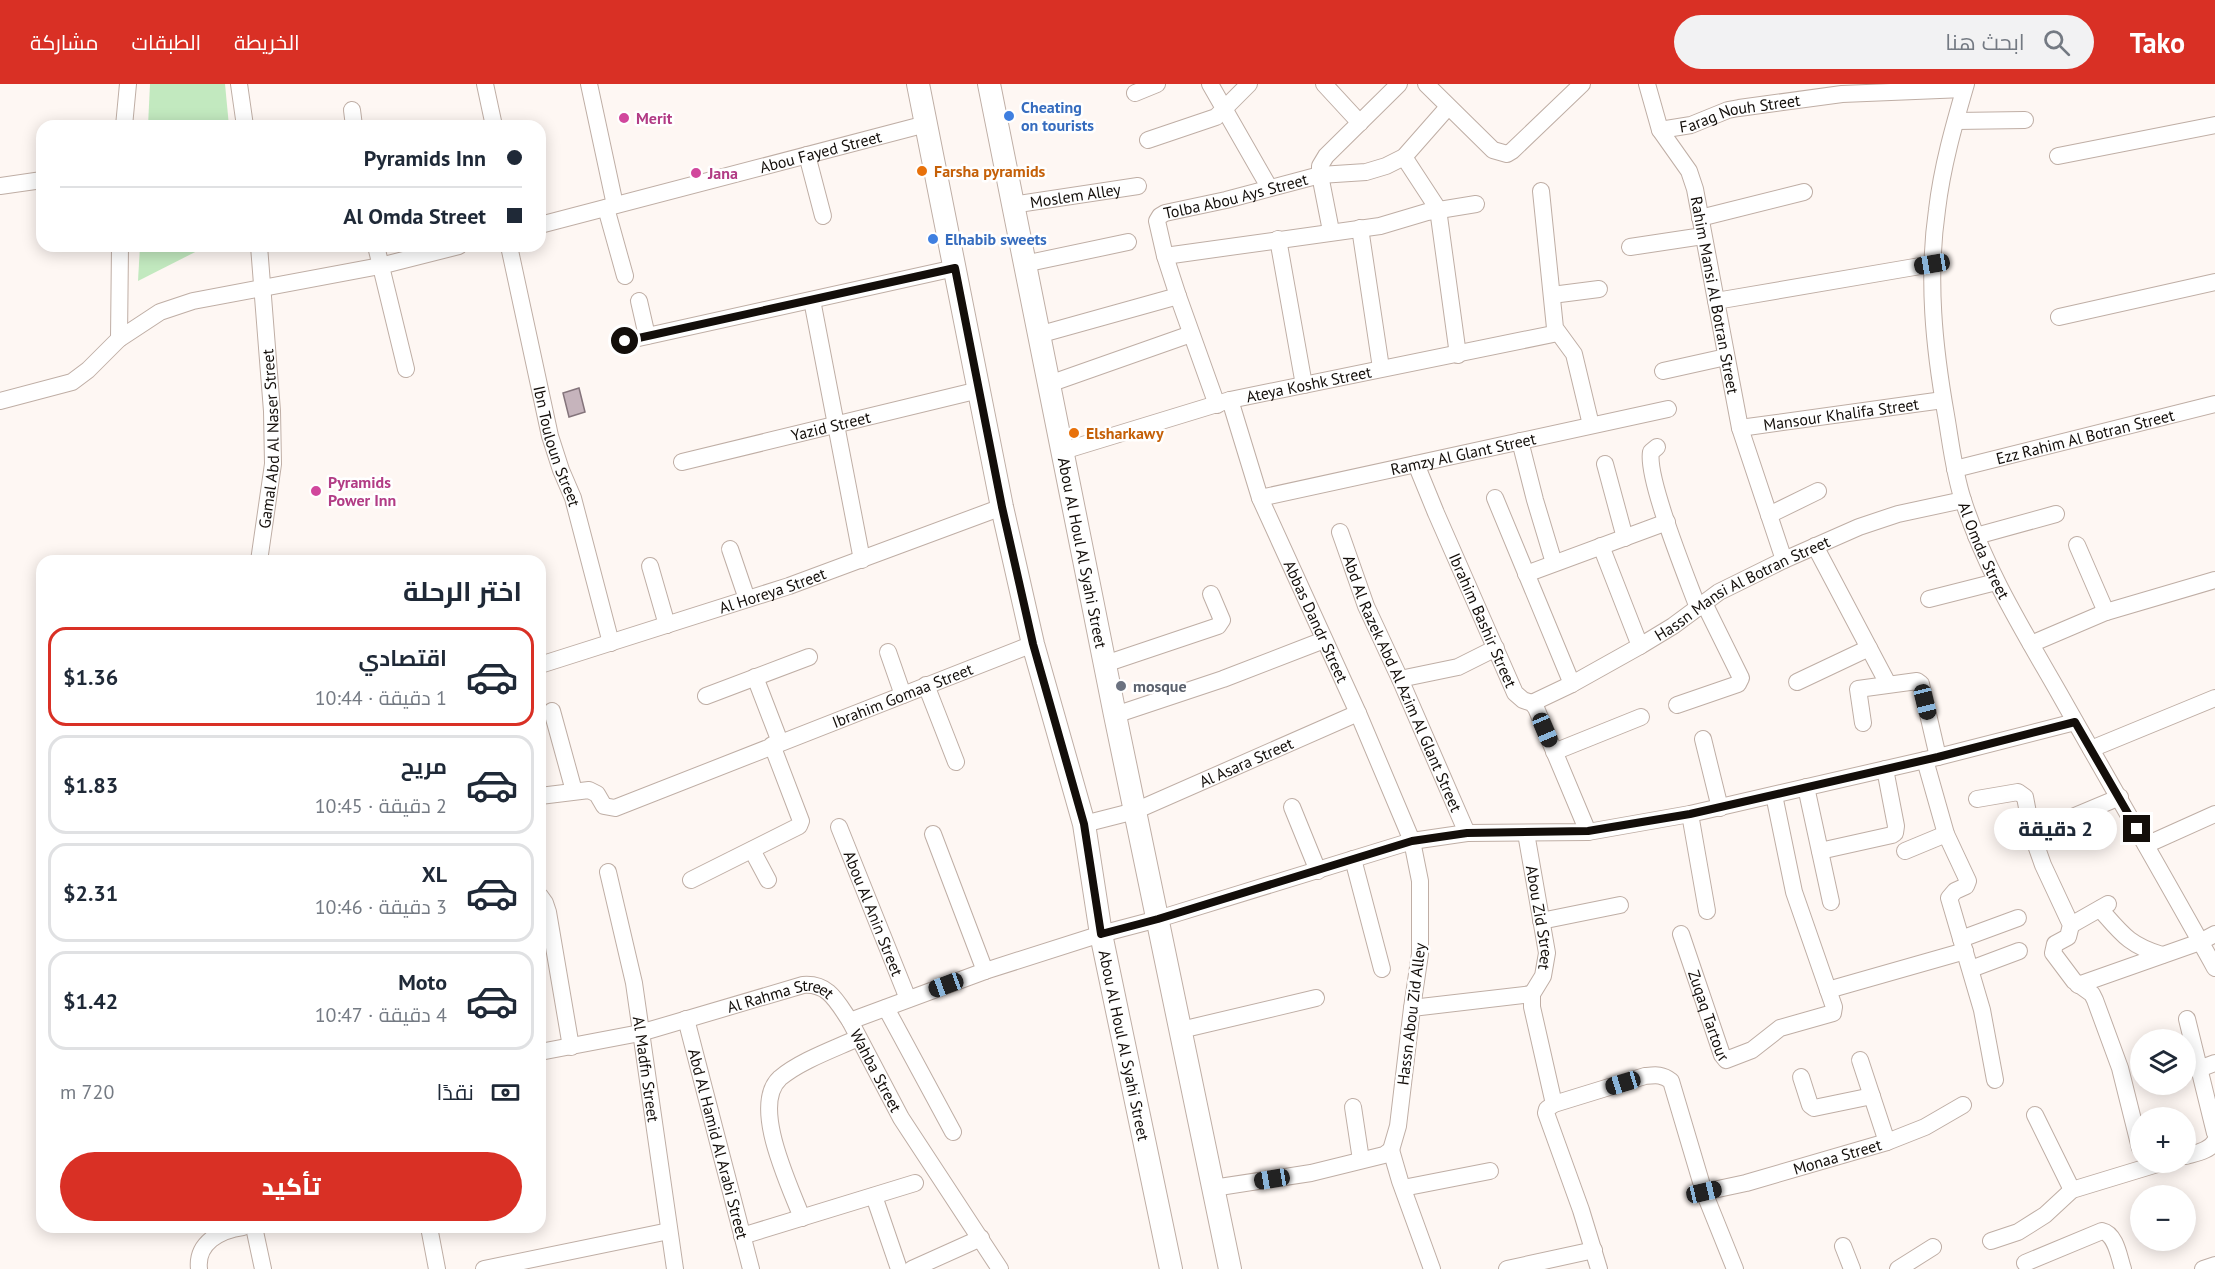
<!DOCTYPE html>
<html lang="ar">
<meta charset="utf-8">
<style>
:root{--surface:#fff;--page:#f2f2f3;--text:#1f2937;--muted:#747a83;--line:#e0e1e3;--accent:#d93025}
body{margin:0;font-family:"PT Sans",Cairo,sans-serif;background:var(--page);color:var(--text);direction:rtl;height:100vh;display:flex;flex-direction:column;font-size:22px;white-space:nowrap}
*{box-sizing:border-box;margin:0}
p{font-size:20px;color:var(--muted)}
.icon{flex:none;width:33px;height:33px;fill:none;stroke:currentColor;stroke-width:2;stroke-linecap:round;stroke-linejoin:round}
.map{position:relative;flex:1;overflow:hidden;direction:ltr}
.side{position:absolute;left:36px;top:471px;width:510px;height:678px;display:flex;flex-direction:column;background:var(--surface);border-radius:18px;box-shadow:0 3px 15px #0003;direction:rtl}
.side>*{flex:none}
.hud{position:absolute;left:36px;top:36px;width:510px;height:132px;border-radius:18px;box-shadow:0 3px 15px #0003;direction:rtl;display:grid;align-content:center;height:132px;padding:0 24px;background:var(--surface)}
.controls{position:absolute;left:2130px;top:945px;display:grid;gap:12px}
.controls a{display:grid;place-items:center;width:66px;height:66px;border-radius:50%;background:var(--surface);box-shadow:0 3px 15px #0003;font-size:30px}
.end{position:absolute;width:27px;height:27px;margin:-14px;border:8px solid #130e0a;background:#fff;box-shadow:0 0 0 3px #fff}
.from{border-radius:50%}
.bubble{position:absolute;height:42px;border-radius:21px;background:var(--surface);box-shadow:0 3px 15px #0003;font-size:20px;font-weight:800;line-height:42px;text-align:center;direction:rtl}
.car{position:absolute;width:18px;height:36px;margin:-18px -9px;border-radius:8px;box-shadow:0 0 4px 2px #0007;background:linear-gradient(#222 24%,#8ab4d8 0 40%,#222 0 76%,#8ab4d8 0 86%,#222 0)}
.hud b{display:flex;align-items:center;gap:21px;height:57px;font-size:22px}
.hud b+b{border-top:2px solid var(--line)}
.hud i{width:15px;height:15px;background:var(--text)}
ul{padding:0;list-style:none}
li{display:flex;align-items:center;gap:18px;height:99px;margin:0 12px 9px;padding:0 12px;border:3px solid var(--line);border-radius:18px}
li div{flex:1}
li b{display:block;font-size:22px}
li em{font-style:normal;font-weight:800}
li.selected{border-color:var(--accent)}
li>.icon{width:54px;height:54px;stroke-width:1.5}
h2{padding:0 24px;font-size:27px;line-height:72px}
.pay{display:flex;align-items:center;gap:15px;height:66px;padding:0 24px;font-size:22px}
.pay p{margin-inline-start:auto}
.action{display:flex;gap:12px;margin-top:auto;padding:12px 24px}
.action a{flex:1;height:69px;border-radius:36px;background:var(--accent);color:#fff;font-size:24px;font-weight:800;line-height:69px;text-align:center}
header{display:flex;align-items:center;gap:36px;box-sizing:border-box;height:84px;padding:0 30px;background:var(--accent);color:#fff}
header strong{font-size:28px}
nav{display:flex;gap:33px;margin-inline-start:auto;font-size:21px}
.search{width:420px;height:54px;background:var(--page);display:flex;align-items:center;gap:15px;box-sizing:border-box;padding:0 21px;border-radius:33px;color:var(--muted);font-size:22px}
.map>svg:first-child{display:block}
.green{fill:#c2e9bf}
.building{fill:#c6b4bc;stroke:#84747b;stroke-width:1.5}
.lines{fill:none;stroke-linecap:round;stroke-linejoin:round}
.minor-casing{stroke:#bfaea5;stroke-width:18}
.secondary-casing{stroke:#bfaea5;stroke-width:24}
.minor{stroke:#fff;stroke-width:16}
.secondary{stroke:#fff;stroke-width:22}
.route{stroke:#130e0a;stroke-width:8}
.shop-dot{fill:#3f7fe0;stroke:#fff;stroke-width:2}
.hotel-dot{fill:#d1479c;stroke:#fff;stroke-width:2}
.food-dot{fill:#e8710a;stroke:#fff;stroke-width:2}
.worship-dot{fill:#6b7280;stroke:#fff;stroke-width:2}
.labels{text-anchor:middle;stroke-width:5;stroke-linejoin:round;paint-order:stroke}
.shop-label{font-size:16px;font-weight:bold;fill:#366cbe;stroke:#fff;text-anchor:start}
.street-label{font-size:16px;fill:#130e0a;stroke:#fff}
.hotel-label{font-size:16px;font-weight:bold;fill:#b23c85;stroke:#fff;text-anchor:start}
.food-label{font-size:16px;font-weight:bold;fill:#c56008;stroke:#fff;text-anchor:start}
.worship-label{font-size:16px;font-weight:bold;fill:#5b616d;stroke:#fff;text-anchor:start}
</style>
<header>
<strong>Tako</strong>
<div class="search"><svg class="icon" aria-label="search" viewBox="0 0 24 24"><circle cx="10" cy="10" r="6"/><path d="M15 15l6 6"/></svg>ابحث هنا</div>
<nav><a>الخريطة</a><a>الطبقات</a><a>مشاركة</a></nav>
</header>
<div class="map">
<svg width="2215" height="1185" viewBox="0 0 2215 1185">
<rect width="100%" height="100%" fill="#fef7f3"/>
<!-- green -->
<g class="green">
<path d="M150,0H225L229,42H148Z"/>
<path d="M140,162H207L138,197Z"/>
</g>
<!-- building -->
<path class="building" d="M579,304L585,328L569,333L563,309Z"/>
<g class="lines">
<defs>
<g id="minor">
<path d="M239,0L245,42"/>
<path d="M485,0L494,42"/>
<path d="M589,0L615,121"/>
<path d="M1210,0L1269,103"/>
<path d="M1324,0L1360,39"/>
<path d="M1426,0L1493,66L1507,70L1512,67L1582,0"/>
<path id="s1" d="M1647,0L1660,46L1689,87L1695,105L1740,344L1784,476"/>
<path id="s2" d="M1966,0C1954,41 1942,83 1937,126C1927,195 1934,263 1946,331C1951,360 1954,389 1963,416C1985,485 2023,546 2059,609C2111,701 2164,792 2215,884"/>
<path d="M1135,9L1157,0"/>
<path d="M352,26L354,42"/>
<path d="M1956,37L2025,36"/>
<path d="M124,42L128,0"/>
<path id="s3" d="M1660,46L1691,41L1728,26L1739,24L1842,10L1964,5"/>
<path d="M1148,56L1216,33L1249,0"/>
<path d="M807,71L823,132"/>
<path d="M2058,72L2215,41"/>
<path d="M1404,73L1438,125L1458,271"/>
<path d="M0,102L42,96"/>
<path d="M1541,107L1555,244L1574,270L1591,341"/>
<path id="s4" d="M1012,121L1138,102"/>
<path d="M606,124L625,192"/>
<path d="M1700,134L1804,108"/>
<path id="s5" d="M540,141L926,40"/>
<path d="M1360,144L1381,284"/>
<path d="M1331,147L1320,91V82L1326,72L1399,0"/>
<path d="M1278,155L1304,301"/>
<path d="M376,162L406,285"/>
<path id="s6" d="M509,162L550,352L561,386L573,414L611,559"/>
<path d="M1630,163L1703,152"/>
<path d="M1165,172L1380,142L1427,128L1476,120"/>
<path d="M1024,180L1128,158"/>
<path d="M1552,211L1599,205"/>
<path d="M812,216L862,476"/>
<path d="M639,217L647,252"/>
<path d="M1716,217L1932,180"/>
<path d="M2059,233L2215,198"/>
<path d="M1038,251L1178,212"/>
<path d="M119,255L120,162"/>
<path d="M625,257L955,184"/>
<path d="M1663,287L1726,273"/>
<path d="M1049,300L1191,250"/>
<path id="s7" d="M1230,316L1260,414L1358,629L1412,757L1420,797V870L1412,924L1398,1042L1391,1066"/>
<path d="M0,317L72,298L88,286L119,255L160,228L193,217L380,182L459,162"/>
<path id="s8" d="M1217,321L1178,212L1165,172L1157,137L1160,132L1165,129L1226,116L1320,91L1366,88L1386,82L1404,73L1448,23"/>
<path id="s9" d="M1740,344L1943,316"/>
<path d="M1520,357L1535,416L1554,479"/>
<path d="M1657,363L1651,368C1646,394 1687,494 1698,524"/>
<path id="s10" d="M1063,367L1230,316L1558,249"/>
<path id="s11" d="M682,378L979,306"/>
<path id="s12" d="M1416,380L1436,429L1515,609L1523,616L1532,619L1536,624L1588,748"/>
<path d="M1605,380L1625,454"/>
<path id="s13" d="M1955,385L2215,320"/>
<path id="s14" d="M1260,414L1668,325"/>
<path d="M1495,414L1572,600"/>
<path d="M1769,431L1818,407"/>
<path id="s15" d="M1340,448L1366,522L1400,595L1467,749"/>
<path d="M1976,452L2056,430"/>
<path d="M2077,461L2106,528"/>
<path d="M1601,462L1640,562"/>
<path d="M1815,462L1888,600"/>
<path d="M730,465L747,515"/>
<path id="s16" d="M259,477L273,380L272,327L259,162"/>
<path d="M650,482L667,541"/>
<path d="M1526,490L1667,438"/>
<path d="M1929,515L1996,498"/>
<path d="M2031,560L2106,528L2215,496"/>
<path d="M888,568L903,611"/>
<path d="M1105,580L1218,542L1222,536L1211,510"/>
<path id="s17" d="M540,581L789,502L1002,423"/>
<path d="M755,593L780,658"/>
<path d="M1400,595L1458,583L1496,564"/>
<path d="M1797,598L1869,564"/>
<path d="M926,601L956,678"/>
<path d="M706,612L809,573"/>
<path id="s18" d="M1532,619L1572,600L1640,562L1673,542L1719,508L1784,476L1859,443L1898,430L1963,416"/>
<path d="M1677,621L1738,600L1741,594L1704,519"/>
<path d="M552,627L574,707"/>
<path d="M1115,631L1223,595L1324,556"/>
<path d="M1863,639L1858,605L1917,597L1921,600L1938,673"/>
<path d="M1703,655L1720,724"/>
<path d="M2091,665L2215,614"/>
<path d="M1554,668L1641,633"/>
<path d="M1925,676L1946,750L1968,797L1966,802L1955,807L1949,814L1982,926L1995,996"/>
<path d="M1806,703L1831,818"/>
<path id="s19" d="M540,712L589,706L597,710L604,722L615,724L1033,560"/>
<path d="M1977,715L2018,708L2025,713L2032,750L2043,781L2071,841L2068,853L2055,860L2053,869L2074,897L2092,910L2095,916L2120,984L2140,1064"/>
<path d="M1292,723L1318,787"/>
<path d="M1690,730L1707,827"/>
<path id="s20" d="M1084,740L1135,727L1358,629"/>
<path id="s21" d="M839,743L908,915"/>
<path id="s22" d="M1526,749L1547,869L1543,892L1532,910V923L1554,1020"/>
<path d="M933,750L985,887"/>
<path d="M2032,750L2120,713"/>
<path d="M2146,761L2215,730"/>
<path d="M752,766L768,796"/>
<path d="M1820,767L1892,751L1895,749L1896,742L1885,685"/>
<path d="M1905,767L1946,750"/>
<path d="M1353,775L1382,885"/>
<path id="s23" d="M608,788L634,899L675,1185"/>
<path d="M691,796L799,742L801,737L772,661"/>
<path d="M540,812L545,819L548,828L571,963"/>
<path d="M2100,825C2122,850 2129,861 2162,871"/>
<path d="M1541,837L1620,821"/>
<path d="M2071,841L2108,820"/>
<path id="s24" d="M1681,850L1722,971L1726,976L1752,966L1780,944L1833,929L1834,923L1794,808L1774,711"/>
<path d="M1961,855L2018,834"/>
<path d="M1971,885L2019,867"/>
<path d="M2078,901L2200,858L2215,850"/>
<path d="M1828,906L1965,867"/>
<path d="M886,924L953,1048"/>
<path d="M1412,924L1532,910"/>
<path id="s25" d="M686,935L751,1185"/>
<path d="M2187,935L2215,1049"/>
<path id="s26" d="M850,937L901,1034L1000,1185"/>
<path d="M1181,946L1316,914"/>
<path id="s27" d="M540,968L640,949L803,901C829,899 837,918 850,937L985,887L1101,850L1158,835L1412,757L1467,749L1588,748L1690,730L1938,673L2075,638"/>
<path d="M1860,976L1887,1058"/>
<path d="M2199,985L2215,979"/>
<path d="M1801,993L1810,1021L1814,1024L1872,1012"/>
<path d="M1353,1023L1361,1076"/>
<path d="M2035,1031L2072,1106"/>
<path d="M1391,1066L1400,1097L1432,1185"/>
<path d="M2186,1072C2196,1069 2210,1067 2215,1057"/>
<path d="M1213,1104L1311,1089L1384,1071L1391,1066"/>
<path d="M1403,1104L1490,1087"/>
<path id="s28" d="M1704,1108L1746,1099L1887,1058L1925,1043L1963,1021"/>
<path d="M874,1112L899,1185"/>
<path d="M802,1134C790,1102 750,1021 780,994C800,977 834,965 858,954"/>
<path d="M254,1143L263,1185"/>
<path d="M429,1143L437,1185"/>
<path d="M742,1152L915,1099"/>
<path d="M1991,1157L2018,1148L2045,1131L2072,1106L2164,1078"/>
<path d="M1843,1162L1852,1185"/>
<path d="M2025,1179L2102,1147C2116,1150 2119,1173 2123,1185"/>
<path d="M199,1185C196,1159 220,1146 243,1143"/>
<path d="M484,1185L669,1147"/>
<path d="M912,1185L981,1154"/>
<path d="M1507,1185L1594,1166"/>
<path d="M1599,1185L1581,1126L1546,1029L1547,1025L1554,1020L1645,992C1656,991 1662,990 1671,997L1704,1108L1735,1185"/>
<path d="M1898,1185L1933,1163"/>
<path d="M2203,1185L2215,1181"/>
</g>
<g id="secondary">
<path id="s29" d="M918,0L1002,423L1033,560L1084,740L1101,850L1171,1185"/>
<path id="s30" d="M989,0L1115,631L1230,1185"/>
</g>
</defs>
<!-- minor casing -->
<use href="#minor" class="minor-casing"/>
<!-- secondary casing -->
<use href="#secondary" class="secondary-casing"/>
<!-- minor -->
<use href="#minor" class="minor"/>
<!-- secondary -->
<use href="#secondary" class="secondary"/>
</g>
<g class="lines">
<!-- route -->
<path class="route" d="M625,257L955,184L1002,423L1033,560L1084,740L1101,850L1158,835L1412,757L1467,749L1588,747L1690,730L1938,673L2075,638L2137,745"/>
</g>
<!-- markers -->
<g class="shop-dot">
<circle cx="1009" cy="32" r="6"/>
<circle cx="933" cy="155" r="6"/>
</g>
<g class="hotel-dot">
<circle cx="624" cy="34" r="6"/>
<circle cx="696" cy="89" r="6"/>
<circle cx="316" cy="407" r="6"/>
</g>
<g class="food-dot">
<circle cx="922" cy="87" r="6"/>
<circle cx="1074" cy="349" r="6"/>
</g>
<circle class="worship-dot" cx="1121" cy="602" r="6"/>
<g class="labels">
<!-- shop labels -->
<g class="shop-label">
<text x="1021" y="29">Cheating<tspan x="1021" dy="18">on tourists</tspan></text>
<text x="945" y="161">Elhabib sweets</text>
</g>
<!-- street labels -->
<g class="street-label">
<text dy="6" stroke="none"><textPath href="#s3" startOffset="82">Farag Nouh Street</textPath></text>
<text dy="6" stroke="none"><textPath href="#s5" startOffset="290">Abou Fayed Street</textPath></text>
<text dy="6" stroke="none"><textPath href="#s4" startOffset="64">Moslem Alley</textPath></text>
<text dy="6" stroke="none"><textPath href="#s8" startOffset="278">Tolba Abou Ays Street</textPath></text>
<text dy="6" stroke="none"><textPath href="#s1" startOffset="225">Rahim Mansi Al Botran Street</textPath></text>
<text dy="6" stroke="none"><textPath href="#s10" startOffset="255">Ateya Koshk Street</textPath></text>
<text dy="6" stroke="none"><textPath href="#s9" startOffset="102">Mansour Khalifa Street</textPath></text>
<text dy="6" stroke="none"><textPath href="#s11" startOffset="153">Yazid Street</textPath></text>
<text dy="6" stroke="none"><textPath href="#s13" startOffset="134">Ezz Rahim Al Botran Street</textPath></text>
<text dy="6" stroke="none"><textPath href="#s16" startOffset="123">Gamal Abd Al Naser Street</textPath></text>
<text dy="6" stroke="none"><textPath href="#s6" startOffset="206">Ibn Touloun Street</textPath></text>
<text dy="6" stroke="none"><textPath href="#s14" startOffset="208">Ramzy Al Glant Street</textPath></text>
<text dy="6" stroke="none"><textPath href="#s2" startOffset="477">Al Omda Street</textPath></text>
<text dy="6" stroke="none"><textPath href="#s30" startOffset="478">Abou Al Houl Al Syahi Street</textPath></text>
<text dy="6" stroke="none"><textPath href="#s18" startOffset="240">Hassn Mansi Al Botran Street</textPath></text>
<text dy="6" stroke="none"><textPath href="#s17" startOffset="244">Al Horeya Street</textPath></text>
<text dy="6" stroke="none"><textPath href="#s12" startOffset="170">Ibrahim Bashir Street</textPath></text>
<text dy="6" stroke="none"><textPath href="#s7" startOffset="238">Abbas Dandr Street</textPath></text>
<text dy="6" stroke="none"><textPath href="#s15" startOffset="164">Abd Al Razek Abd Al Azim Al Glant Street</textPath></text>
<text dy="6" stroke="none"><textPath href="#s19" startOffset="392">Ibrahim Gomaa Street</textPath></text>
<text dy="6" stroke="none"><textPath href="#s20" startOffset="174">Al Asara Street</textPath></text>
<text dy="6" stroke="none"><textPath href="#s21" startOffset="93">Abou Al Anin Street</textPath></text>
<text dy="6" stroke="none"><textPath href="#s22" startOffset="86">Abou Zid Street</textPath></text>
<text dy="6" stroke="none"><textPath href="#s27" startOffset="248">Al Rahma Street</textPath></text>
<text dy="6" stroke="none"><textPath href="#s24" startOffset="86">Zuqaq Tartour</textPath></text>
<text transform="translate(1411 930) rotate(-83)" y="6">Hassn Abou Zid Alley</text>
<text dy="6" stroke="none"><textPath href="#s29" startOffset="984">Abou Al Houl Al Syahi Street</textPath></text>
<text dy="6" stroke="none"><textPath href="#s23" startOffset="201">Al Madfn Street</textPath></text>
<text dy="6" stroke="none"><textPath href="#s26" startOffset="56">Wahba Street</textPath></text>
<text dy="6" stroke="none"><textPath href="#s25" startOffset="129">Abd Al Hamid Al Arabi Street</textPath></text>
<text dy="6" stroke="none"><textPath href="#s28" startOffset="138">Monaa Street</textPath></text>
</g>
<!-- hotel labels -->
<g class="hotel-label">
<text x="636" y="40">Merit</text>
<text x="708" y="95">Jana</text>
<text x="328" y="404">Pyramids<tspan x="328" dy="18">Power Inn</tspan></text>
</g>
<!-- food labels -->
<g class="food-label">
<text x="934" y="93">Farsha pyramids</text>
<text x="1086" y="355">Elsharkawy</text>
</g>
<!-- worship labels -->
<g class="worship-label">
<text x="1133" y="608">mosque</text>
</g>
</g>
</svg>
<div class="controls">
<a><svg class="icon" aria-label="layers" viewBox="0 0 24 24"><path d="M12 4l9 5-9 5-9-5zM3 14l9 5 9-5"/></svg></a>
<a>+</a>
<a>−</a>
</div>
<i class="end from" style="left:625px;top:257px"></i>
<i class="end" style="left:2137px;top:745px"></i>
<div class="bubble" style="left:1994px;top:724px;width:123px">2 دقيقة</div>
<i class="car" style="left:1932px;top:180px;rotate:261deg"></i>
<i class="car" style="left:1925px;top:618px;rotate:166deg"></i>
<i class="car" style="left:1545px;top:646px;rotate:157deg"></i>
<i class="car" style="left:946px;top:901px;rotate:250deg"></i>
<i class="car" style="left:1623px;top:999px;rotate:253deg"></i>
<i class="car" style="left:1272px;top:1095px;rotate:261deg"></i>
<i class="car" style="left:1704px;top:1108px;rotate:77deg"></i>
<div class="hud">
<b><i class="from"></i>Pyramids Inn</b>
<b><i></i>Al Omda Street</b>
</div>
<section class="side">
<h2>اختر الرحلة</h2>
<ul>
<li class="selected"><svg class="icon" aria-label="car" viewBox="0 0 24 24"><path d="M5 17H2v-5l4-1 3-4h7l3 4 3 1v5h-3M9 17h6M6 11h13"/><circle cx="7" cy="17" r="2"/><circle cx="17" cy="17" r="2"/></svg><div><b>اقتصادي</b><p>1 دقيقة · 10:44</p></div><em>$1.36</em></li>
<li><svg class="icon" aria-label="car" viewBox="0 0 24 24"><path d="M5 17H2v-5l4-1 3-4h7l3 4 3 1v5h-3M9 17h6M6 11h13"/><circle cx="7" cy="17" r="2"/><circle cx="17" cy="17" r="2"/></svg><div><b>مريح</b><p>2 دقيقة · 10:45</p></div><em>$1.83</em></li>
<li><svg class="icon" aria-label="car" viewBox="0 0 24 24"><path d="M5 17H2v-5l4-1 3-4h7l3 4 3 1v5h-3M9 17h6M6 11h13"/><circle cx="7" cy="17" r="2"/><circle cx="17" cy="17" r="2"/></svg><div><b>XL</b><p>3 دقيقة · 10:46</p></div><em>$2.31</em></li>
<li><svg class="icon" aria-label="car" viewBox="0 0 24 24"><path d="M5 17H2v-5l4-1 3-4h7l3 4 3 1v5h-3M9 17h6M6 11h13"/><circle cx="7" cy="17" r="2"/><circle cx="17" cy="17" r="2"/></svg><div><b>Moto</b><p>4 دقيقة · 10:47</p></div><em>$1.42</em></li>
</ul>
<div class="pay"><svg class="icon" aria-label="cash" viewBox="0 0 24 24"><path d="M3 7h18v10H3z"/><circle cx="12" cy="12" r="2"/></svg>نقدًا<p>720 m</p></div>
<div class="action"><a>تأكيد</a></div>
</section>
</div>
